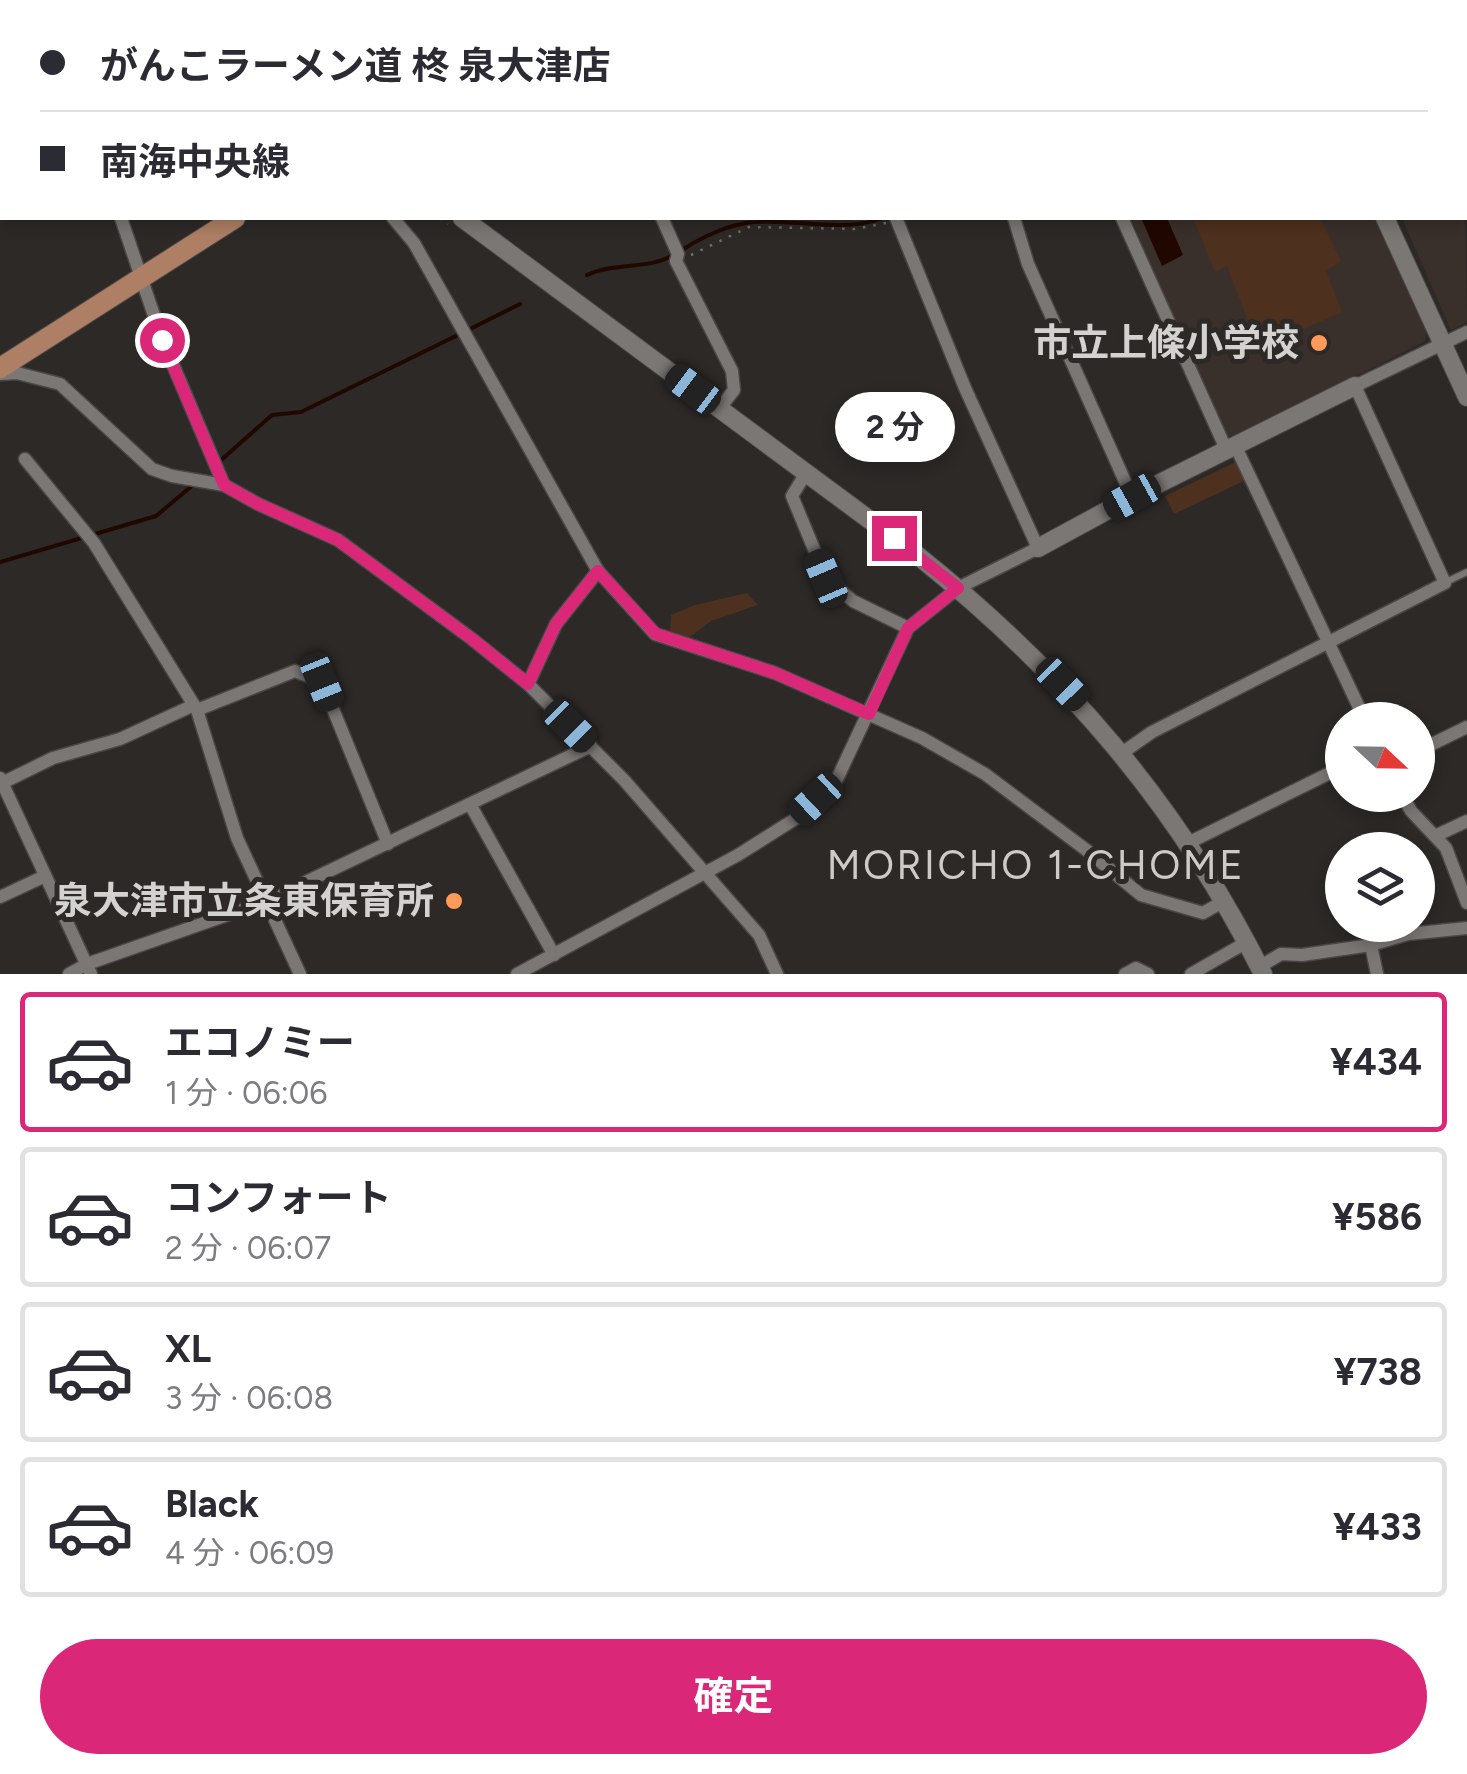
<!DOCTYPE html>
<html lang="ja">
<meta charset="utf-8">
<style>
:root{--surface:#fff;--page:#f2f2f3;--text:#2b2b33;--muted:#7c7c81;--line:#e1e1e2;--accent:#db2777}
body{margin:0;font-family:Figtree,"Noto Sans JP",sans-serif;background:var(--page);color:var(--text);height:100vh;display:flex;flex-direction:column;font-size:38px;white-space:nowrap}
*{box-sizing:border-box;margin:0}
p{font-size:32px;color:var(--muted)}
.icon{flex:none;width:55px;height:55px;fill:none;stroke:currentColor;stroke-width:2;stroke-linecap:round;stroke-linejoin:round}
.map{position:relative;height:974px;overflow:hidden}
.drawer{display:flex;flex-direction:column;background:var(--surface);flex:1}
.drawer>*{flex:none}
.hud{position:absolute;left:0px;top:0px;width:1468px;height:220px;box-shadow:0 5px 15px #0003;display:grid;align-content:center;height:220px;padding:0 40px;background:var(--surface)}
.needle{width:65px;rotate:112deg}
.controls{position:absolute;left:1325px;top:702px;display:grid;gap:20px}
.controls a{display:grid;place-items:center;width:110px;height:110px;border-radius:50%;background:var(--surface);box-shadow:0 5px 15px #0003;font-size:50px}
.end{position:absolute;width:45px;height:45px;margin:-22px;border:12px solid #db2777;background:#fff;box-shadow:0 0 0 5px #fff}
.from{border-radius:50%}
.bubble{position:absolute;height:70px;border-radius:35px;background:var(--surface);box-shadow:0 5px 15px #0003;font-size:32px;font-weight:700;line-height:70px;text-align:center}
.car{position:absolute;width:30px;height:60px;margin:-30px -15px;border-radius:12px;box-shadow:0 0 8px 2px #0007;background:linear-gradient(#222 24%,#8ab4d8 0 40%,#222 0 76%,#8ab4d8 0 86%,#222 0)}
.hud b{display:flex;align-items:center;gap:35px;height:95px;font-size:38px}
.hud b+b{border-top:2px solid var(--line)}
.hud i{width:25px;height:25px;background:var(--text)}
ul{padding:18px 0 0;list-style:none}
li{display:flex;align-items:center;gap:30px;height:140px;margin:0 20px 15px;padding:0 20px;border:5px solid var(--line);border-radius:10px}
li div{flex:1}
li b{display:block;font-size:38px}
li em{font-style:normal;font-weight:700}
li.active{border-color:var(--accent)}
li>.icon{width:90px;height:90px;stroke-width:1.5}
.button{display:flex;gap:20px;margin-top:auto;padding:20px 40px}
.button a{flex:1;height:115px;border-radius:60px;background:var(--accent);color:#fff;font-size:40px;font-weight:700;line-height:115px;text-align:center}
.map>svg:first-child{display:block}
.built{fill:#3a302b}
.green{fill:#4e301e}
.water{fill:#200800}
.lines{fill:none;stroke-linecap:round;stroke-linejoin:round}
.stream{stroke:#200800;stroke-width:4}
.lane-casing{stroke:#4a4746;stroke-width:9}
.street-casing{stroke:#4a4746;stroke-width:15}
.secondary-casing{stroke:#4a4746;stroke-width:20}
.primary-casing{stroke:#4a4746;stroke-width:22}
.path{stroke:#6f6d6b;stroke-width:2.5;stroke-dasharray:2.5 8;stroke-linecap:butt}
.lane{stroke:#7b7775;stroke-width:6}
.street{stroke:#7b7775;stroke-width:12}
.secondary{stroke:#7b7775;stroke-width:18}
.primary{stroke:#ae7f64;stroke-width:20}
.route{stroke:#db2777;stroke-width:12}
.poi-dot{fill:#ff9a5b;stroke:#2c2927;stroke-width:4}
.labels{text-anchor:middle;stroke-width:10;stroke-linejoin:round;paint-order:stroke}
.poi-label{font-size:38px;font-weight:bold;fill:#d4d2d0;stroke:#2c2927;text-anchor:end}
.neighbourhood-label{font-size:40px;letter-spacing:2.5px;fill:#cecac7;stroke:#2c2927}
</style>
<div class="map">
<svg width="1467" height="974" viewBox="0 0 1467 974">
<rect width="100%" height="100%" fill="#2c2927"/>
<!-- built -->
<g class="built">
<path d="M1465,193L1467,322L1451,330L1402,218H1465Z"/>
<path d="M1131,218H1375L1421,314L1427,332L1425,341L1236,437L1223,435Z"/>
</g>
<!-- green -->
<g class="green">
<path d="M1193,218H1320L1341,261L1326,271L1342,312L1259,349L1227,266L1215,272Z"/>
<path d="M1236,462L1244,481L1174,514L1165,496Z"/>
<path d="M747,593L758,605L711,621L686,640L670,631L671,615L695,605Z"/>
</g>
<!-- water -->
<path class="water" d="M1148,218H1167L1183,255L1162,266L1142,220Z"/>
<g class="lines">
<!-- stream -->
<g class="stream">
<path d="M682,250C702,237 731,223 756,222C798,219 843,233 883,218"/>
<path d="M587,275C614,262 649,270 673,255"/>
<path d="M468,330L520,304"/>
<path d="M220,461L272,415L301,412L460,334"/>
<path d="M0,562L156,516L193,485"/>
</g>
<defs>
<path id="lane" d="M1446,582L1467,572"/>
<g id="street">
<path d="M40,0L41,2"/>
<path d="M247,0L248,2"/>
<path d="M320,0L321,2"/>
<path d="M441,0L442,2"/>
<path d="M638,0L640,2"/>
<path d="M1026,0L1027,2"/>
<path d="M1110,0L1111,2"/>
<path d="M1346,0L1347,2"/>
<path d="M1411,0L1413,2"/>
<path d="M301,2L306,0"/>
<path d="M462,2L467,0"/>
<path d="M1176,2L1181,0"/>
<path d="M1465,99L1467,98"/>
<path d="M0,164L2,163"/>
<path d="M121,218L162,339L224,485"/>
<path d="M393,218L414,243L598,571L655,634L775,673L922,738L985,774L1085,849L1141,895L1203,913L1224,901"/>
<path d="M662,218L678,254L676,261L732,371L734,390L719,409"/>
<path d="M1014,218L1028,264L1132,497"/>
<path d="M1122,218L1226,449"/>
<path d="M0,374L17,373L60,384L152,469L172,476L224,485L258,504L338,540L472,639L528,684L624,780L759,935L777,974"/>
<path d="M1235,445L1365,720"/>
<path d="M25,459L94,543L197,710L237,838L300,974"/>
<path d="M806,473L792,496L826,578L853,601L908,628"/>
<path d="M528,684L556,624L598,571"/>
<path d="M197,710L295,671L322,682L388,844"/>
<path d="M1418,751L1467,727"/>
<path d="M1122,753L1152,732L1445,583L1355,386L1467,332"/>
<path d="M0,778L91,974"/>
<path d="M2,783L53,758L120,739L194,705"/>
<path d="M1402,795L1411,811L1446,848L1467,903"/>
<path d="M471,806L554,955"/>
<path d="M1435,836L1467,821"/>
<path d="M1188,843L1342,767"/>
<path d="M0,897L45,876"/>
<path d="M1371,945L1377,974"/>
<path d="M1259,967L1281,954L1302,955L1371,945L1408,934L1467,928"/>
<path d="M69,974L87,964L264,902L591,746"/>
<path d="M517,974L738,855L795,819L837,779L908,628L958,588L1038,548L965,388L896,218"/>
<path d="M1125,974L1136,968L1148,974"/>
<path d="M1191,974L1247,942"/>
</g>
<g id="secondary">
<path d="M171,0L174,2"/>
<path d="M1276,0L1278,2"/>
<path d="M462,218L917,555C1064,673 1178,804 1263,974"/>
<path d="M1385,218L1467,397"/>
<path d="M1038,548L1132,497L1355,386"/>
</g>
<g id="primary">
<path d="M658,2L663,0"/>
<path d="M0,368L235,218"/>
</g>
</defs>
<!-- lane casing -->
<use href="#lane" class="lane-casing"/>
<!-- street casing -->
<use href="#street" class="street-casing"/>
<!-- secondary casing -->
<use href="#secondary" class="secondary-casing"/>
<!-- primary casing -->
<use href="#primary" class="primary-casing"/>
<!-- path -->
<g class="path">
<path d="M439,218L448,224"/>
<path d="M691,255L749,227L855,229L886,223"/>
</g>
<!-- lane -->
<use href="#lane" class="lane"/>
<!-- street -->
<use href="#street" class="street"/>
<!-- secondary -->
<use href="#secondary" class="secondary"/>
<!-- primary -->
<use href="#primary" class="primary"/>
</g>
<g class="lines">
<!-- route -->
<path class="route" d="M162,340L224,485L258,504L338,540L472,639L528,684L556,624L598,571L656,634L775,673L869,714L908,628L958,588L894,538"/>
</g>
<!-- markers -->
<g class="poi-dot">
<circle cx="1319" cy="343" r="10"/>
<circle cx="454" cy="901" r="10"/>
</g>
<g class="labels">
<!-- poi labels -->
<g class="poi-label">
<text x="1299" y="356">市立上條小学校</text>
<text x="434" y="914">泉大津市立条東保育所</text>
</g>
<!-- neighbourhood labels -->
<g class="neighbourhood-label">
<text x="1036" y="879">MORICHO 1-CHOME</text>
</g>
</g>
</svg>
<div class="controls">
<a><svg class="needle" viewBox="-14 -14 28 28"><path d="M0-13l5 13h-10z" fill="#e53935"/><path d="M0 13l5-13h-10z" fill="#7c7c81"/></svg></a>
<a><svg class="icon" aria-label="layers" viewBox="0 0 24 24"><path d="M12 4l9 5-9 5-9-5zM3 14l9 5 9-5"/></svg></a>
</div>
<i class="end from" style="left:162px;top:340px"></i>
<i class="end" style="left:894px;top:538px"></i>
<div class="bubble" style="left:835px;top:392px;width:120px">2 分</div>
<i class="car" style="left:693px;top:389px;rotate:307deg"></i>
<i class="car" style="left:1132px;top:497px;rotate:241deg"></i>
<i class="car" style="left:826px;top:578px;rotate:337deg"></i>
<i class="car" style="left:322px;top:682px;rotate:158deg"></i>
<i class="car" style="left:1062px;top:684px;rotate:136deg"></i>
<i class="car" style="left:570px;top:726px;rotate:135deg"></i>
<i class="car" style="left:816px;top:799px;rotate:227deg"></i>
<div class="hud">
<b><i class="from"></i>がんこラーメン道 柊 泉大津店</b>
<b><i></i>南海中央線</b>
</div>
</div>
<section class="drawer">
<ul>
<li class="active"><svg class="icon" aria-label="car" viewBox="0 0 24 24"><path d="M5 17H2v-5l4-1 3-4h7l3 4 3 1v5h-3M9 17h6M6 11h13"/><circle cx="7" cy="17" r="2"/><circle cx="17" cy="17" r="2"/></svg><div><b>エコノミー</b><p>1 分 · 06:06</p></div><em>¥434</em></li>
<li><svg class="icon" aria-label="car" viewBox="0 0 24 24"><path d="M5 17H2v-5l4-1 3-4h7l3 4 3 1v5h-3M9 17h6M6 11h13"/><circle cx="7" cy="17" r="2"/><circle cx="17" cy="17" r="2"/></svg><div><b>コンフォート</b><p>2 分 · 06:07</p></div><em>¥586</em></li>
<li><svg class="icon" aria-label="car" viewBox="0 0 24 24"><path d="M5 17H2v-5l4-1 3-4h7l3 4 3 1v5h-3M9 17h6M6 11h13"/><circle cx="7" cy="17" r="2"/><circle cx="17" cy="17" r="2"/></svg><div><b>XL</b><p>3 分 · 06:08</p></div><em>¥738</em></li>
<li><svg class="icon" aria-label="car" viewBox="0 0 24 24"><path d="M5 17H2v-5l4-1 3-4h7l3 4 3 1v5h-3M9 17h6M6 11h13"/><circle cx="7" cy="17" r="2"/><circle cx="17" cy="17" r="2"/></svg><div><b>Black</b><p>4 分 · 06:09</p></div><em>¥433</em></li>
</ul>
<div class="button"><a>確定</a></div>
</section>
